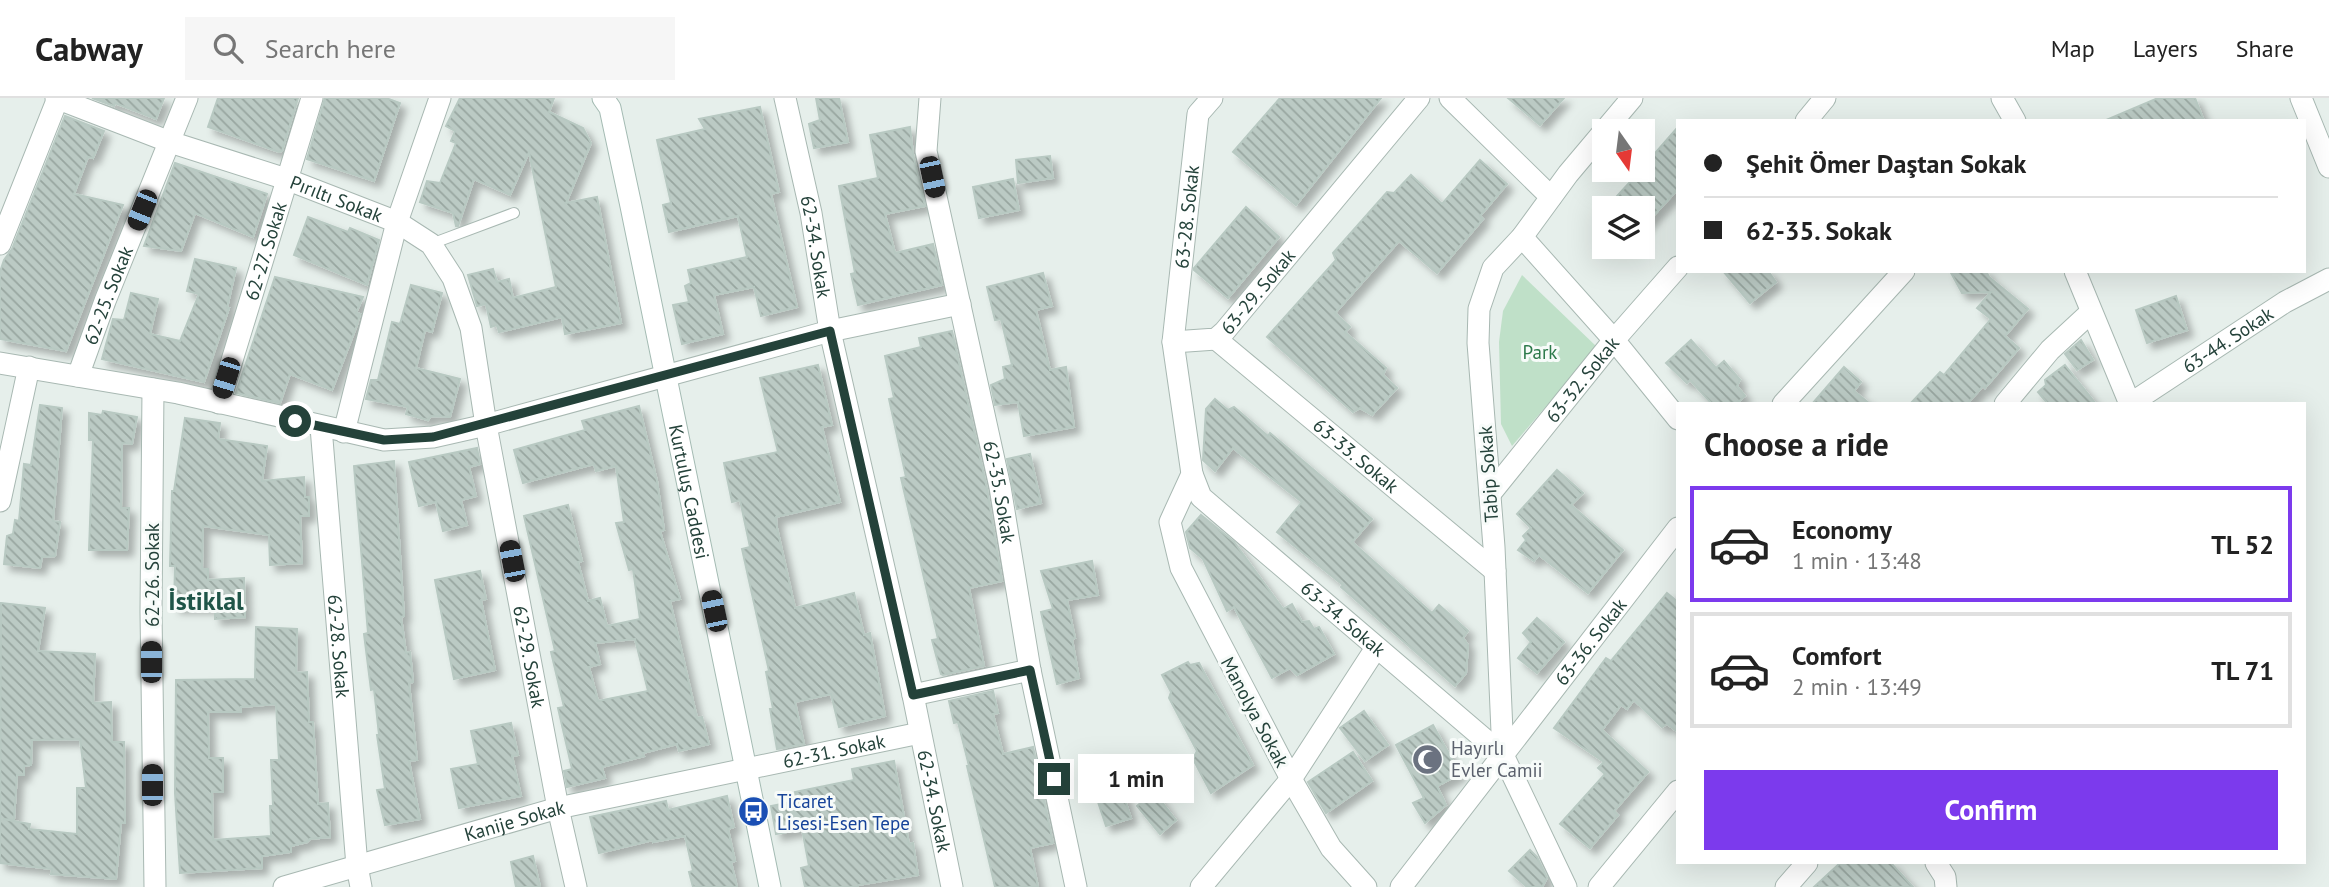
<!DOCTYPE html>
<meta charset="utf-8">
<style>
:root{--surface:#fff;--page:#f6f6f6;--text:#222;--muted:#767676;--line:#e0e0e0;--accent:#7c3aed}
body{margin:0;font-family:"PT Sans",sans-serif;background:var(--page);color:var(--text);height:100vh;display:flex;flex-direction:column;font-size:26px;white-space:nowrap}
*{box-sizing:border-box;margin:0}
p{font-size:23px;color:var(--muted)}
.icon{flex:none;width:38px;height:38px;fill:none;stroke:currentColor;stroke-width:2;stroke-linecap:round;stroke-linejoin:round}
.map{position:relative;flex:1;overflow:hidden}
.sheet{position:absolute;left:1676px;top:304px;width:630px;height:462px;display:flex;flex-direction:column;background:var(--surface);border-radius:0px;box-shadow:0 7px 28px #0002}
.sheet>*{flex:none}
.guide{position:absolute;left:1676px;top:21px;width:630px;height:154px;border-radius:0px;box-shadow:0 7px 28px #0002;display:grid;align-content:center;height:154px;padding:0 28px;background:var(--surface)}
.needle{width:46px;rotate:166deg}
.buttons{position:absolute;left:1592px;top:21px;display:grid;gap:14px}
.buttons a{display:grid;place-items:center;width:63px;height:63px;border-radius:0px;background:var(--surface);box-shadow:0 7px 28px #0002;font-size:35px}
.end{position:absolute;width:32px;height:32px;margin:-16px;border:9px solid #24423a;background:#fff;box-shadow:0 0 0 4px #fff}
.from{border-radius:50%}
.bubble{position:absolute;height:49px;border-radius:0px;background:var(--surface);box-shadow:0 7px 28px #0002;font-size:23px;font-weight:700;line-height:49px;text-align:center}
.car{position:absolute;width:21px;height:42px;margin:-21px -10px;border-radius:9px;box-shadow:0 0 5px 2px #0007;background:linear-gradient(#222 24%,#8ab4d8 0 40%,#222 0 76%,#8ab4d8 0 86%,#222 0)}
.guide b{display:flex;align-items:center;gap:24px;height:66px;font-size:26px}
.guide b+b{border-top:2px solid var(--line)}
.guide i{width:18px;height:18px;background:var(--text)}
ul{padding:0;list-style:none}
li{display:flex;align-items:center;gap:21px;height:116px;margin:0 14px 10px;padding:0 14px;border:4px solid var(--line);border-radius:0px}
li div{flex:1}
li b{display:block;font-size:26px}
li em{font-style:normal;font-weight:700}
li.on{border-color:var(--accent)}
li>.icon{width:63px;height:63px;stroke-width:1.5}
h2{padding:0 28px;font-size:32px;line-height:84px}
.cta{display:flex;gap:14px;margin-top:auto;padding:14px 28px}
.cta a{flex:1;height:80px;border-radius:0px;background:var(--accent);color:#fff;font-size:28px;font-weight:700;line-height:80px;text-align:center}
header{display:flex;align-items:center;gap:42px;box-sizing:border-box;height:98px;padding:0 35px;background:var(--surface);border-bottom:2px solid var(--line)}
header strong{font-size:33px}
nav{display:flex;gap:38px;margin-inline-start:auto;font-size:24px}
.search{width:490px;height:63px;background:var(--page);display:flex;align-items:center;gap:18px;box-sizing:border-box;padding:0 24px;border-radius:0px;color:var(--muted);font-size:26px}
.map>svg:first-child{display:block}
.green{fill:#bfe0c8}
.building{fill:url(#building-back-hatch);stroke:#b8c9c2;stroke-width:2;fill-rule:evenodd;filter:url(#shadow)}
.lines{fill:none;stroke-linecap:round;stroke-linejoin:round}
.lane-casing{stroke:#a8b8b2;stroke-width:12}
.street-casing{stroke:#a8b8b2;stroke-width:23}
.secondary-casing{stroke:#a4bbb3;stroke-width:23}
.lane{stroke:#fff;stroke-width:10}
.street{stroke:#fff;stroke-width:21}
.secondary{stroke:#fff;stroke-width:21}
.route{stroke:#24423a;stroke-width:9}
.labels{text-anchor:middle;stroke-width:6;stroke-linejoin:round;paint-order:stroke}
.street-label{font-size:19px;fill:#24423a;stroke:#f7fbf9}
.park-label{font-size:19px;fill:#2d7a4b;stroke:#f7fbf9}
.worship-label{font-size:19px;fill:#5b616d;stroke:#f7fbf9;text-anchor:start}
.transit-label{font-size:19px;fill:#164399;stroke:#f7fbf9;text-anchor:start}
.district-label{font-size:26px;font-weight:bold;fill:#1f5548;stroke:#f7fbf9}
</style>
<header>
<strong>Cabway</strong>
<div class="search"><svg class="icon" aria-label="search" viewBox="0 0 24 24"><circle cx="10" cy="10" r="6"/><path d="M15 15l6 6"/></svg>Search here</div>
<nav><a>Map</a><a>Layers</a><a>Share</a></nav>
</header>
<div class="map">
<svg width="2329" height="789" viewBox="0 0 2329 789">
<defs>
<pattern id="building-back-hatch" width="6" height="6" patternUnits="userSpaceOnUse" patternTransform="scale(1.75)"><rect width="6" height="6" fill="#bbcac4"/><path d="M-1 5l2 2M0 0l6 6M5-1l2 2" fill="none" stroke="#98a6a0"/></pattern>
<filter id="shadow"><feDropShadow dx="6" dy="6" stdDeviation="3.5" flood-color="#0004"/></filter>
</defs>
<rect width="100%" height="100%" fill="#e6efeb"/>
<!-- green -->
<path class="green" d="M1522,177L1597,249L1512,348L1501,326L1499,244L1503,213Z"/>
<!-- building -->
<g class="building">
<path d="M92,0H164L156,21L115,5L114,8Z"/>
<path d="M218,0H298L282,53L279,54L208,29Z"/>
<path d="M325,0H386L400,5L374,83L307,61Z"/>
<path d="M460,0H554L549,14L583,30L591,45L566,105L597,99L621,225L565,236L562,219L499,234L497,227L491,229L486,206L477,208L468,177L493,171L497,184L509,181L513,200L556,189L529,54L510,97L474,81L458,128H456L453,115L420,104L427,83L440,85L456,45L451,43L455,33L446,28Z"/>
<path d="M816,0H839L848,44L814,50L809,26L820,22Z"/>
<path d="M1280,0H1381L1296,107L1233,54Z"/>
<path d="M1508,0H1564L1540,27Z"/>
<path d="M2158,0H2195L2204,23H2104Z"/>
<path d="M760,9L779,94L771,96L797,209L761,218L754,189L714,197L723,236L682,246L673,207L689,204L685,188L691,185L688,172L747,159L738,118L669,134L663,107L671,105L657,42L705,31L699,21Z"/>
<path d="M65,18L104,33L93,60L88,59L74,96L123,107L66,253L0,241V174L4,162L12,151Z"/>
<path d="M910,29L913,56L925,108L885,116L895,155L933,146L942,187L858,207L851,176L855,175L839,88L878,80L870,37Z"/>
<path d="M1678,29V91L1643,129V110H1606L1641,72H1643V69Z"/>
<path d="M1050,58L1053,80L1018,85L1016,62Z"/>
<path d="M1480,62L1507,86L1480,118L1483,121L1437,175L1399,143L1335,215L1350,229L1345,234L1386,270L1383,277L1397,290L1372,317L1360,310L1353,314L1267,239L1336,162L1333,155L1387,94L1394,95L1411,77L1442,106Z"/>
<path d="M175,65L267,96L253,139L195,115L181,153L144,148Z"/>
<path d="M1013,81L1019,112L979,120L973,89Z"/>
<path d="M1246,109L1279,139L1228,200L1194,172V170Z"/>
<path d="M308,119L348,134L350,130L379,142L367,187L294,157Z"/>
<path d="M195,161L236,170L227,210H229L204,284L102,261L113,221L124,222L131,195L158,201L150,236L180,243L199,196L187,193Z"/>
<path d="M1723,173H1768L1776,184L1750,205Z"/>
<path d="M1950,173H1986L1989,179L2028,211L2005,238L2019,250L1985,290L1983,288L1967,306H1910L1940,274L1944,277L1991,221L1977,210L1991,194L1962,195Z"/>
<path d="M1043,175L1052,208L1036,212L1050,272L1066,269L1074,329L1024,338L1018,304L995,307L991,287L1005,281L1003,269L1012,267L1001,221L995,222L987,189Z"/>
<path d="M275,179L363,199L356,215L360,216L357,227L332,292L290,276L280,305L236,295Z"/>
<path d="M411,187L442,195L432,234L425,232L416,270L460,281L450,319L431,318L428,322L406,316L408,309L366,301L371,282H378L392,224L400,226Z"/>
<path d="M2176,198L2187,232L2147,245L2136,212Z"/>
<path d="M952,233L987,391L1002,483L969,490L984,568L943,577L941,576L932,542L938,541L901,380L906,379L889,301L894,300L885,258L921,249L919,240Z"/>
<path d="M1691,242L1716,270L1724,263L1740,282L1737,288L1745,298L1736,306H1712L1690,282L1687,285L1666,265Z"/>
<path d="M2081,242L2093,262L2077,272L2065,256Z"/>
<path d="M818,267L832,327L822,329L840,404L776,419L777,430L795,510L854,495L864,537L870,535L885,618L839,629L831,596L795,604L804,646L777,651L770,611H773L766,574L769,573L742,451L750,449L740,402L732,404L724,365L778,354L760,280Z"/>
<path d="M2065,267L2096,306H2048L2038,294L2046,287L2045,282Z"/>
<path d="M1844,269L1861,284L1854,293L1870,306H1812Z"/>
<path d="M1215,301L1228,312L1234,309L1268,338L1270,335L1372,421L1352,444L1432,515L1439,507L1468,533L1463,540L1468,547L1466,575L1455,588L1341,489L1343,487L1277,434L1302,404L1233,350L1215,373L1203,362L1206,311Z"/>
<path d="M40,307L62,310L53,423L60,424L55,458L42,459L40,470L4,466L7,438L13,436L15,422L19,423L24,366L31,367Z"/>
<path d="M639,308L657,383L664,432L660,433L680,501L670,503L697,620L702,619L709,646L679,653L677,646L643,655L644,658L602,669L605,680L567,689L564,673L572,671L558,610L564,609L551,554L555,553L524,418L568,407L582,463L578,464L588,503L600,500L607,528L640,521L633,471L629,472L616,425L624,424L616,368L596,373L594,366L523,385L514,352L585,332L582,323ZM635,541L648,593L598,603L589,569L600,566L595,545Z"/>
<path d="M103,313L137,319L132,346L122,345L121,410H129L127,452H89L93,342H89V315L102,317Z"/>
<path d="M185,320L220,325L218,341L267,348L262,383L304,379L305,399H309V418H300L302,465L270,467L269,437L203,428L202,471H208V482L244,480L245,519L215,521V509H174L175,468H170L172,393H174Z"/>
<path d="M477,350L480,366L469,369L476,398L461,402L467,427L443,433L436,404L419,408L409,364Z"/>
<path d="M1030,356L1041,405L1017,411L1007,361Z"/>
<path d="M394,363L404,518L401,519L406,555L410,554L413,584L409,585L417,662L409,663L420,721L385,727L377,692L385,691L377,637H379L374,591L371,592L364,536L368,535L354,368Z"/>
<path d="M1557,372L1583,395L1571,407L1623,452L1588,495L1539,457L1534,463L1518,452L1526,442L1523,438L1531,430L1517,416Z"/>
<path d="M1201,417L1234,444L1283,511L1292,506L1302,524L1309,523L1314,531L1319,529L1334,556L1297,577L1290,570L1272,580L1234,509L1227,513L1203,461L1190,450L1186,434Z"/>
<path d="M1092,463L1098,497L1067,502L1075,540L1072,541L1079,580L1057,586L1041,514L1053,511L1041,473Z"/>
<path d="M480,473L486,501L481,502L495,572L454,581L435,482Z"/>
<path d="M1667,495L1678,504V634L1667,626L1662,629L1634,602L1627,611L1621,607L1602,632L1648,674L1614,713L1618,717L1590,750L1560,726L1605,676L1598,670L1604,664L1554,630L1606,560L1611,563Z"/>
<path d="M1,505L45,510L38,553L95,556L93,605L111,604L112,644H124L125,725H121L116,781L51,776L52,771L0,765ZM80,641L86,690H77V736L29,731L30,726L3,721L14,722L17,677H24V668L31,667L32,642Z"/>
<path d="M1537,520L1564,544L1537,575L1518,560L1531,544L1523,535Z"/>
<path d="M256,529L297,531L296,575L307,574L309,624H313L318,706L328,705L330,739L310,741L307,744L291,748V754L262,758V770L180,775L175,695L176,582L255,581ZM276,606L279,662H271L273,708H270L271,738L213,742L212,694H223V660H209L208,614H241V609Z"/>
<path d="M1188,564L1190,567L1199,565L1253,667L1211,695L1193,661L1197,653L1169,600L1171,594L1162,577Z"/>
<path d="M993,593L998,615L993,616L1003,656L1033,649L1053,745L1030,750L1038,789H995L967,668H969L958,624L954,625L949,603Z"/>
<path d="M1364,613L1388,647L1365,663L1340,630Z"/>
<path d="M511,625L518,657L512,658L521,698L459,710L451,671L478,666L471,633Z"/>
<path d="M1433,627L1460,676L1437,688L1446,707L1425,725L1413,705L1424,700L1396,647Z"/>
<path d="M1353,654L1372,683L1326,715L1308,684Z"/>
<path d="M894,663L909,746L913,745L918,777L858,787V789H805L801,770L809,768L802,731L776,736L771,708L797,703L795,694L854,682L852,671Z"/>
<path d="M1154,694L1176,722L1160,736L1137,708Z"/>
<path d="M1123,696L1131,720L1106,728L1098,704Z"/>
<path d="M727,698L734,729L728,731L735,763L731,764L737,789H693L689,774L693,773L685,738L653,744V742L599,755L590,719L666,703L668,712Z"/>
<path d="M1530,752L1537,759L1547,780L1542,789H1527L1509,773Z"/>
<path d="M533,758L540,789H516L511,764Z"/>
<path d="M1840,765H1891L1913,789H1814Z"/>
</g>
<g class="lines">
<defs>
<path id="lane" d="M431,146L514,115"/>
<g id="street">
<path id="s1" d="M56,0L170,44L286,81L397,124L431,146L453,180L471,230L486,327L558,710L576,789"/>
<path id="s2" d="M785,0L811,115L830,233L913,597L952,789"/>
<path id="s3" d="M930,0L926,53L1000,389L1030,572L1076,789"/>
<path d="M1450,0L1551,99"/>
<path d="M2002,0L2015,23"/>
<path d="M2301,0L2329,69"/>
<path d="M1806,23L1825,0"/>
<path d="M1522,139L1614,242L1678,321"/>
<path d="M0,146L58,0"/>
<path d="M2075,173L2130,306"/>
<path id="s4" d="M1216,241L1495,473"/>
<path id="s5" d="M1173,244L1198,16L1212,0"/>
<path d="M0,265L178,295L384,342L433,339L486,327L830,233L960,206"/>
<path id="s6" d="M78,278L105,203L187,0"/>
<path d="M153,291L151,514L155,789"/>
<path id="s7" d="M219,305L312,0"/>
<path d="M1783,306L1904,173"/>
<path d="M2005,306L2050,252L2090,215"/>
<path id="s8" d="M2130,306L2285,204L2329,181"/>
<path id="s9" d="M321,329L357,768L361,789"/>
<path d="M344,334L397,124L440,0"/>
<path id="s10" d="M1192,376L1201,399L1503,657"/>
<path id="s11" d="M1490,396L1614,242L1678,169"/>
<path d="M0,403L29,269"/>
<path d="M913,597L1030,572"/>
<path d="M1936,765L1945,779L1946,789"/>
<path id="s12" d="M284,789L558,710L920,635"/>
<path d="M1201,789L1291,681L1376,550"/>
<path id="s13" d="M1366,789L1331,750L1291,681L1181,470L1170,424L1192,376L1173,244L1216,241L1224,234L1419,0"/>
<path id="s14" d="M1401,789L1678,430"/>
<path d="M1566,789L1503,657L1494,449L1478,245L1479,211L1493,170L1522,139L1568,76L1632,0"/>
<path d="M1599,789L1678,693"/>
<path d="M1786,789L1807,765"/>
</g>
<g id="secondary">
<path id="s15" d="M603,0L610,10L631,108L770,789"/>
</g>
</defs>
<!-- lane casing -->
<use href="#lane" class="lane-casing"/>
<!-- street casing -->
<use href="#street" class="street-casing"/>
<!-- secondary casing -->
<use href="#secondary" class="secondary-casing"/>
<!-- lane -->
<use href="#lane" class="lane"/>
<!-- street -->
<use href="#street" class="street"/>
<!-- secondary -->
<use href="#secondary" class="secondary"/>
</g>
<g class="lines">
<!-- route -->
<path class="route" d="M295,323L384,342L433,339L830,233L913,597L1030,572L1054,681"/>
</g>
<!-- icons -->
<defs>
<symbol id="mosque-disc" viewBox="-11 -11 22 22"><circle r="9.5" fill="#6b7280" stroke="#f7fbf9"/><path d="M3.5-4.9A6 6 0 1 0 3.5 4.9A5 5 0 1 1 3.5-4.9Z" fill="#fff"/></symbol>
<symbol id="bus-disc" viewBox="-11 -11 22 22"><circle r="9.5" fill="#1a4fb4" stroke="#f7fbf9"/><path d="M-5-6H5V4H4V6H2V4H-2V6H-4V4H-5ZM-3.5-4V0h7V-4ZM-3.5 1.2v1.5H-2V1.2ZM2 1.2v1.5H3.5V1.2Z" fill="#fff"/></symbol>
</defs>
<g fill-rule="evenodd">
<use href="#mosque-disc" x="1410" y="644" width="35" height="35"/>
<use href="#bus-disc" x="736" y="696" width="35" height="35"/>
</g>
<g class="labels">
<!-- street labels -->
<g class="street-label">
<text dy="7" stroke="none"><textPath href="#s1" startOffset="298">Pırıltı Sokak</textPath></text>
<text dy="7" stroke="none"><textPath href="#s5" startOffset="126">63-28. Sokak</textPath></text>
<text dy="7" stroke="none"><textPath href="#s2" startOffset="152">62-34. Sokak</textPath></text>
<text dy="7" stroke="none"><textPath href="#s7" startOffset="159">62-27. Sokak</textPath></text>
<text dy="7" stroke="none"><textPath href="#s13" startOffset="710">63-29. Sokak</textPath></text>
<text dy="7" stroke="none"><textPath href="#s6" startOffset="86">62-25. Sokak</textPath></text>
<text dy="7" stroke="none"><textPath href="#s8" startOffset="117">63-44. Sokak</textPath></text>
<text dy="7" stroke="none"><textPath href="#s11" startOffset="147">63-32. Sokak</textPath></text>
<text dy="7" stroke="none"><textPath href="#s4" startOffset="182">63-33. Sokak</textPath></text>
<text transform="translate(1488 376) rotate(-94)" y="7">Tabip Sokak</text>
<text dy="7" stroke="none"><textPath href="#s15" startOffset="404">Kurtuluş Caddesi</textPath></text>
<text dy="7" stroke="none"><textPath href="#s3" startOffset="402">62-35. Sokak</textPath></text>
<text transform="translate(152 477) rotate(-90)" y="7">62-26. Sokak</text>
<text dy="7" stroke="none"><textPath href="#s10" startOffset="212">63-34. Sokak</textPath></text>
<text dy="7" stroke="none"><textPath href="#s14" startOffset="310">63-36. Sokak</textPath></text>
<text dy="7" stroke="none"><textPath href="#s9" startOffset="220">62-28. Sokak</textPath></text>
<text dy="7" stroke="none"><textPath href="#s1" startOffset="831">62-29. Sokak</textPath></text>
<text transform="translate(1255 614) rotate(62)" y="7">Manolya Sokak</text>
<text dy="7" stroke="none"><textPath href="#s12" startOffset="567">62-31. Sokak</textPath></text>
<text dy="7" stroke="none"><textPath href="#s2" startOffset="719">62-34. Sokak</textPath></text>
<text dy="7" stroke="none"><textPath href="#s12" startOffset="240">Kanije Sokak</textPath></text>
</g>
<!-- park labels -->
<g class="park-label">
<text x="1540" y="261">Park</text>
</g>
<!-- worship labels -->
<g class="worship-label">
<text x="1451" y="657">Hayırlı<tspan x="1451" dy="22">Evler Camii</tspan></text>
</g>
<!-- transit labels -->
<g class="transit-label">
<text x="777" y="710">Ticaret<tspan x="777" dy="22">Lisesi-Esen Tepe</tspan></text>
</g>
<!-- district labels -->
<g class="district-label">
<text x="206" y="512">İstiklal</text>
</g>
</g>
</svg>
<div class="buttons">
<a><svg class="needle" viewBox="-14 -14 28 28"><path d="M0-13l5 13h-10z" fill="#e53935"/><path d="M0 13l5-13h-10z" fill="#767676"/></svg></a>
<a><svg class="icon" aria-label="layers" viewBox="0 0 24 24"><path d="M12 4l9 5-9 5-9-5zM3 14l9 5 9-5"/></svg></a>
</div>
<i class="end from" style="left:295px;top:323px"></i>
<i class="end" style="left:1054px;top:681px"></i>
<div class="bubble" style="left:1078px;top:656px;width:116px">1 min</div>
<i class="car" style="left:932px;top:79px;rotate:168deg"></i>
<i class="car" style="left:142px;top:112px;rotate:202deg"></i>
<i class="car" style="left:226px;top:280px;rotate:197deg"></i>
<i class="car" style="left:512px;top:463px;rotate:349deg"></i>
<i class="car" style="left:714px;top:513px;rotate:348deg"></i>
<i class="car" style="left:151px;top:564px;rotate:0deg"></i>
<i class="car" style="left:152px;top:687px;rotate:0deg"></i>
<div class="guide">
<b><i class="from"></i>Şehit Ömer Daştan Sokak</b>
<b><i></i>62-35. Sokak</b>
</div>
<section class="sheet">
<h2>Choose a ride</h2>
<ul>
<li class="on"><svg class="icon" aria-label="car" viewBox="0 0 24 24"><path d="M5 17H2v-5l4-1 3-4h7l3 4 3 1v5h-3M9 17h6M6 11h13"/><circle cx="7" cy="17" r="2"/><circle cx="17" cy="17" r="2"/></svg><div><b>Economy</b><p>1 min · 13:48</p></div><em>TL 52</em></li>
<li><svg class="icon" aria-label="car" viewBox="0 0 24 24"><path d="M5 17H2v-5l4-1 3-4h7l3 4 3 1v5h-3M9 17h6M6 11h13"/><circle cx="7" cy="17" r="2"/><circle cx="17" cy="17" r="2"/></svg><div><b>Comfort</b><p>2 min · 13:49</p></div><em>TL 71</em></li>
</ul>
<div class="cta"><a>Confirm</a></div>
</section>
</div>
